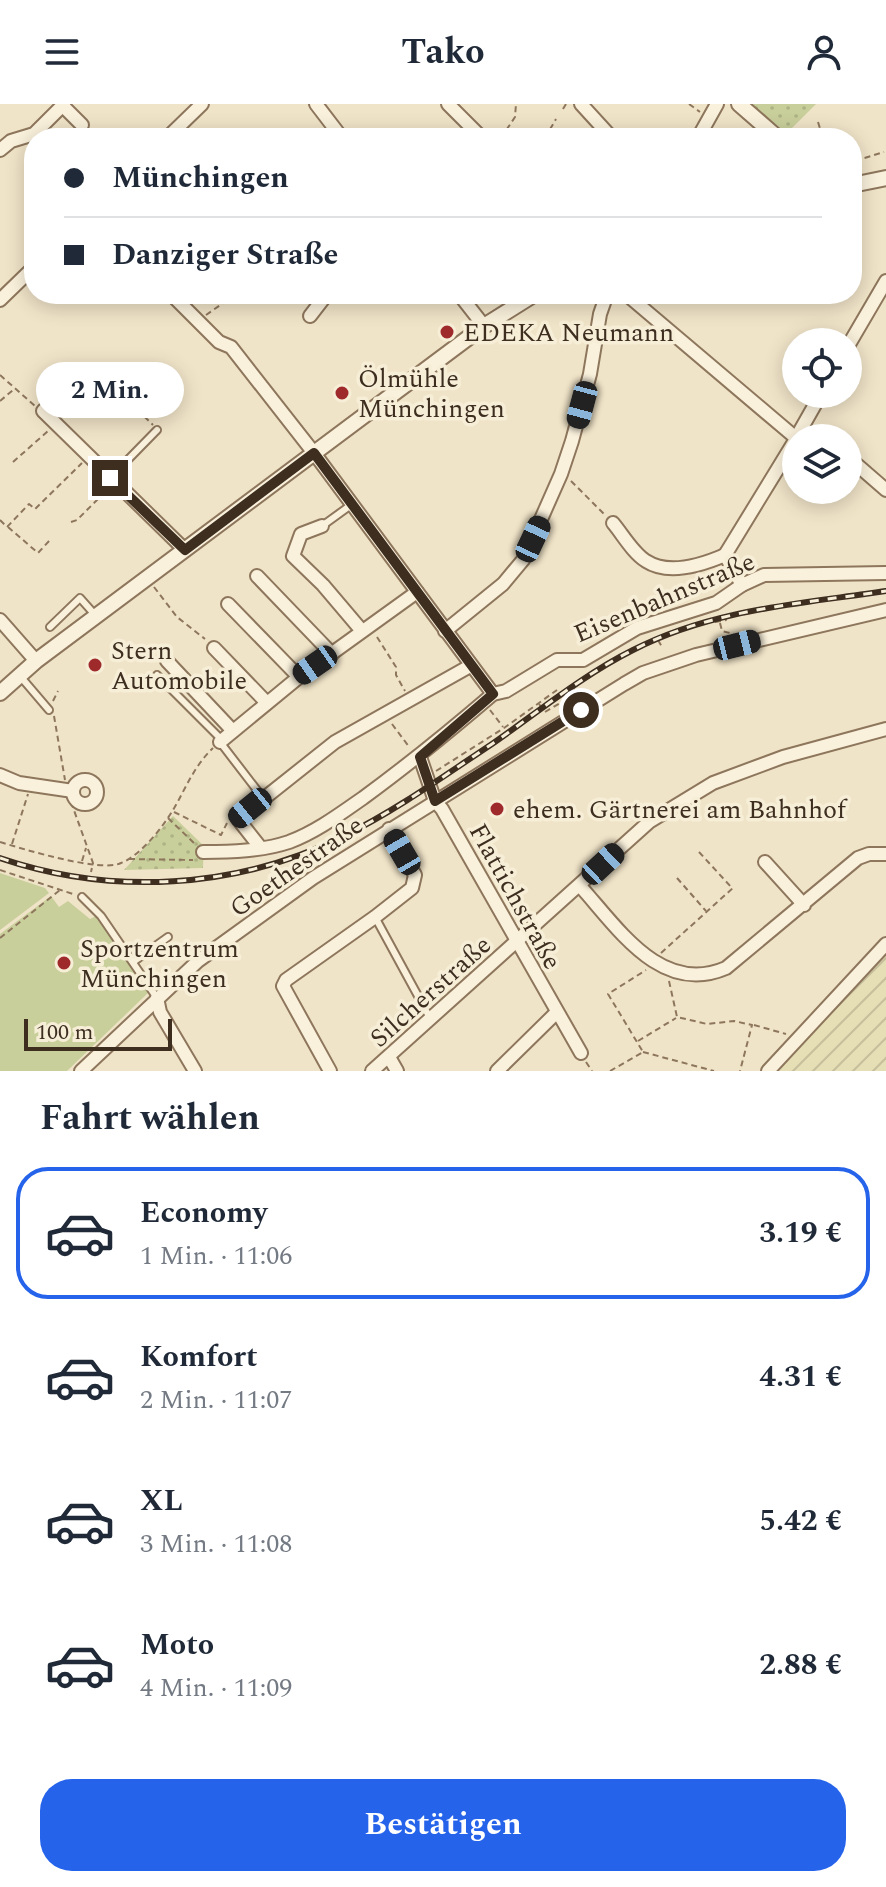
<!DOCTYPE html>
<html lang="de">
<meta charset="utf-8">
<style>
:root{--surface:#fff;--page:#f2f2f3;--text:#1f2937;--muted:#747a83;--line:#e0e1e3;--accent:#2563eb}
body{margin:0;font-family:Spectral,serif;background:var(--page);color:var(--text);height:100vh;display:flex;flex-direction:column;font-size:30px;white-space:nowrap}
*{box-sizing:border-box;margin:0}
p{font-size:26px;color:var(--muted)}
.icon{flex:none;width:44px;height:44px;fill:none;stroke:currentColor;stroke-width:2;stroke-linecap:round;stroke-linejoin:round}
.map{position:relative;height:967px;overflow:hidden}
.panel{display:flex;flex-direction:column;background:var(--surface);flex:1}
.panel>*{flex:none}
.hud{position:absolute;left:24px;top:24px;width:838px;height:176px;border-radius:32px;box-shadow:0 4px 20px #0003;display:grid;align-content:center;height:176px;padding:0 40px;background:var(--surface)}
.fabs{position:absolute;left:782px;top:224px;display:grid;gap:16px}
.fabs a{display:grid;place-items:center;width:80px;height:80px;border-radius:50%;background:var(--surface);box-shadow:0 4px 20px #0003;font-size:40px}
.scale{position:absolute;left:24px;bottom:20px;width:148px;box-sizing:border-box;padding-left:8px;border:4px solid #3d2e20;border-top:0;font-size:22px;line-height:28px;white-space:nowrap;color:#3d2e20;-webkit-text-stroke:6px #f7eed8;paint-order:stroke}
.end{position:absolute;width:36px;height:36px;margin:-18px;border:10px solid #3d2e20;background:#fff;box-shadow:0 0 0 4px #fff}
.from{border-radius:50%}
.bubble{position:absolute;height:56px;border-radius:28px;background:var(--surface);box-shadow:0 4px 20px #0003;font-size:26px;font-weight:700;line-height:56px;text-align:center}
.car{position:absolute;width:24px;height:48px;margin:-24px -12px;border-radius:10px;box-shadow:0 0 6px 2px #0007;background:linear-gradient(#222 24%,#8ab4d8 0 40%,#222 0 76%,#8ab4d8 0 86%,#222 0)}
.hud b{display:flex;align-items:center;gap:28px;height:76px;font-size:30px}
.hud b+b{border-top:2px solid var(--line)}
.hud i{width:20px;height:20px;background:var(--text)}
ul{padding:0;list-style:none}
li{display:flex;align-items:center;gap:24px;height:132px;margin:0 16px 12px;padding:0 24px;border:4px solid transparent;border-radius:32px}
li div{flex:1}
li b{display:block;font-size:30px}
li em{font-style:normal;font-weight:700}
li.active{border-color:var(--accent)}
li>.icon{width:72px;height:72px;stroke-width:1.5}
h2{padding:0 40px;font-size:36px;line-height:96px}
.primary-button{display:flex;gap:16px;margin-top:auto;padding:16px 40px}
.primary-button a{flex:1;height:92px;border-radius:32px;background:var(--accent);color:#fff;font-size:32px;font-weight:700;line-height:92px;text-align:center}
header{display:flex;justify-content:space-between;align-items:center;height:104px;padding:0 40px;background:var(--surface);font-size:36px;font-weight:700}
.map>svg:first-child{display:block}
.farmland{fill:url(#farmland-furrows)}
.green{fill:#c9cf9b}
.park{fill:url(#park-dots)}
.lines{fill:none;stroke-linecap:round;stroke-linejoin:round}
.service-casing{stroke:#8d765c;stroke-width:10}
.minor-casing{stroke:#8d765c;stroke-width:16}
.tertiary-casing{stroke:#8d765c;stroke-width:18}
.path{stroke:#8d765c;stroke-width:2;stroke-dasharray:6 4;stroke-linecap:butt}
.service{stroke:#faf1dc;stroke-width:6}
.minor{stroke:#faf1dc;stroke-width:12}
.tertiary{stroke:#faf1dc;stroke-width:14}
.rail-casing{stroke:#3d2e20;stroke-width:6}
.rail{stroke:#f7eed8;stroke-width:3;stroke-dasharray:9;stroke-linecap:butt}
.route{stroke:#3d2e20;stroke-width:10}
.poi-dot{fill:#9e2a2b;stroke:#f7eed8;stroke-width:3}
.labels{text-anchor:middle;stroke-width:7;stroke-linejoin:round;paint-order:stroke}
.poi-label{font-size:26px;fill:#3d2e20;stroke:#f7eed8;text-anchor:start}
.street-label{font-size:26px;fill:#3d2e20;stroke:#f7eed8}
</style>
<header><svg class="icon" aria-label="menu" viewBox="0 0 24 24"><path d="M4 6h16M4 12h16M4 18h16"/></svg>Tako<svg class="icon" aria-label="person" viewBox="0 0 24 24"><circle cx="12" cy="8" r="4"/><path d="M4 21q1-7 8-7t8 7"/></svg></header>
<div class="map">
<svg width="886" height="967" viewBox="0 0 886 967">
<defs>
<pattern id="farmland-furrows" width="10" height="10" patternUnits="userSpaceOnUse" patternTransform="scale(2)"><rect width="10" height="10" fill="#e6deb5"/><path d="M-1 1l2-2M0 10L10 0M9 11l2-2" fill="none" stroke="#c6bf9b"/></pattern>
<pattern id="park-dots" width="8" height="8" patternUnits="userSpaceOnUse" patternTransform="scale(2)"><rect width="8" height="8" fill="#c9cf9b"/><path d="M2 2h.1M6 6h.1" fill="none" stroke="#aeb285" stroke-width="1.8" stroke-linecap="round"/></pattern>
</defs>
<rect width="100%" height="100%" fill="#f0e4c8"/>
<!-- farmland -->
<path class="farmland" d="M886,848V967H775Z"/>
<!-- green -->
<g class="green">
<path d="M0,769L45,784L49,789L0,826Z"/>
<path d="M51,792L59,803L68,797L90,815L96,812L149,888L67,967H0V830Z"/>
</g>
<!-- park -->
<g class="park">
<path d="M750,0H816L787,29Z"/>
<path d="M173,712L204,742L203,764L124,766Z"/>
</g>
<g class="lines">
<defs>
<g id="service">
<path d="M110,374L157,326"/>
<path d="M322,422L351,401"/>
<path d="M50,523L80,494L96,512"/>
<path d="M157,571L222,636"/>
<path d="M20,572L49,606"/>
<path d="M220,638L263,694"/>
<path d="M82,793L101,812L157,894"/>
<path d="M375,813L430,914"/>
<path d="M133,858L168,833"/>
</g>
<g id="minor">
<path d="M316,0L342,34"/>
<path d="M448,0L482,34"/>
<path d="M581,0L612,34"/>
<path d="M62,1L82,21"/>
<path d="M167,34L202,0"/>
<path d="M698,34L717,0"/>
<path d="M0,46L11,37L34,30L64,0"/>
<path d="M171,190L219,238L231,243L314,349L493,590"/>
<path d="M459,190L484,222"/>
<path d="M626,190L796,334"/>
<path d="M0,196L34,163"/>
<path d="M310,212L327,190"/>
<path d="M848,242L886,177"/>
<path d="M48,302L43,307L185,446"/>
<path d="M796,334L821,290"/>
<path d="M848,353L886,386"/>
<path d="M613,419C623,431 633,449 646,457C669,472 702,461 725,451"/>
<path d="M322,422L301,430L293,452L323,481L362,527"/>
<path d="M257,472L332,550"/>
<path d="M742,481L725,451L796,335"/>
<path d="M228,500L299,573"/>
<path d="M0,516L36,557"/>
<path d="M445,527L503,480L523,456L561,370L572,337L590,270L600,210L607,190"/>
<path d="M214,544L267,599"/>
<path d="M167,557L233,627"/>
<path d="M220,638L299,573L417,488"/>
<path d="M420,653L435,697L442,705L581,949"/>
<path d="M0,671L19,679L73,687"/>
<circle cx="85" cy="688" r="12"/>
<path d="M260,743L238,715L335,638L470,562"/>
<path d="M203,748C231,748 262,747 289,738C316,728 340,710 363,694C408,661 451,626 493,590L506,587L557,556H583L637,524L716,499L742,481L764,471L886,469"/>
<path d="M765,758L804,801"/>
<path d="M580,782C618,824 661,892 726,864L858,754L869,750H886"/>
<path d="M157,894L160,908L195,967"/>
<path d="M389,953L397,967"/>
<path d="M81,967L198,857L313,774L624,580L643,569L696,551L886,506"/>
<path d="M330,967L283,882L286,876L375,813L412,784L415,771L389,725"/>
<path d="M372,967L649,718L713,679L783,653L886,625"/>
<path d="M497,967L556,909"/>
<path d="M768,967L886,840"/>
</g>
<g id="tertiary">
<path d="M739,0L778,34"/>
<path d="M852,81L886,74"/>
<path d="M0,589L36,557L484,222L535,190"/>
</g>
</defs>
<!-- service casing -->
<use href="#service" class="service-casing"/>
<!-- minor casing -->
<use href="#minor" class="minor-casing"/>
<!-- tertiary casing -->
<use href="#tertiary" class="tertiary-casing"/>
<!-- path -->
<g class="path">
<path d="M689,0L700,8"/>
<path d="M563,5L566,0"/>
<path d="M818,18L823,34"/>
<path d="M501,34L515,13L516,0"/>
<path d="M545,34L556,15"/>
<path d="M855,57L884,48"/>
<path d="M206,211L236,190"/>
<path d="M0,271L35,302"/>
<path d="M78,274L107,297L117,286L153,321"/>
<path d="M0,297L13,286"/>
<path d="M13,358L48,327"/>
<path d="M571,377L606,412"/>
<path d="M0,416L7,423L29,400L35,405L82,359"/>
<path d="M71,418L77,416L108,385"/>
<path d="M8,423L38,449L50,436"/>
<path d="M154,483L177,513L205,535"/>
<path d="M614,511L619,520"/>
<path d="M715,518L726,516L724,508"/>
<path d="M720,519L722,527L734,530"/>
<path d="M377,533L396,563V571L405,587"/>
<path d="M658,536L662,543"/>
<path d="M574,585L579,592"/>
<path d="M53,597L58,587"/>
<path d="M539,600L545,608L577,589"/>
<path d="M490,606L503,623"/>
<path d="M54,612L65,676"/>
<path d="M392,620L410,644"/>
<path d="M436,667L504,624L557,586"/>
<path d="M71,698L93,759L91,768"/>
<path d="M174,708L221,731L227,719"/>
<path d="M168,714L196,741"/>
<path d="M0,738C23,745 101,769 121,759C141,751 162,724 173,706C186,684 194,662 213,644"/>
<path d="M12,740L28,690"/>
<path d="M699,748L732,784"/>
<path d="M129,755L193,756"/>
<path d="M82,757L86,744"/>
<path d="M0,766L76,791"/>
<path d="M677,774L706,807"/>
<path d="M0,834L60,786"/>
<path d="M661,849L734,783"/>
<path d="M669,877L677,913L707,920L734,917L752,921L740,967"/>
<path d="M754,921L786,930"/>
<path d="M638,937L676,914"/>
<path d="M643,948L714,967"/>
<path d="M586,958L592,967"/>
<path d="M610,967L643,948L608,890L646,866"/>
</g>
<!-- service -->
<use href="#service" class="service"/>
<!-- minor -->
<use href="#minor" class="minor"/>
<!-- tertiary -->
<use href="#tertiary" class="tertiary"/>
<defs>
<path id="rail" d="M0,754C112,792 236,785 342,733C395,707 444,672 492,640C538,608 583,571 633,546C713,505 799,500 886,487"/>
</defs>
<!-- rail casing -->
<use href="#rail" class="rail-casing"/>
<!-- rail -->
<use href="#rail" class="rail"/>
</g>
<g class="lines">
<!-- route -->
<path class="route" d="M110,374L185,446L314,349L493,590L420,653L435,697L581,606"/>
</g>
<!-- markers -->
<g class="poi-dot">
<circle cx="447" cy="228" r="8"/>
<circle cx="342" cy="289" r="8"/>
<circle cx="95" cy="561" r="8"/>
<circle cx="497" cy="705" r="8"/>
<circle cx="64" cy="859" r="8"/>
</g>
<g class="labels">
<!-- poi labels -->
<g class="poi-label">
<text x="463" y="237">EDEKA Neumann</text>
<text x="358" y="283">Ölmühle<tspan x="358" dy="30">Münchingen</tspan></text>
<text x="111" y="555">Stern<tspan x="111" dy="30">Automobile</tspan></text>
<text x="513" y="714">ehem. Gärtnerei am Bahnhof</text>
<text x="80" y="853">Sportzentrum<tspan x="80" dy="30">Münchingen</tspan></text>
</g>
<!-- street labels -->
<g class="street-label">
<text transform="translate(664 493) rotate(-23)" y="9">Eisenbahnstraße</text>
<text transform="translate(296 762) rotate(-35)" y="9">Goethestraße</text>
<text transform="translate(516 792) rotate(61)" y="9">Flattichstraße</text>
<text transform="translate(430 887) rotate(-42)" y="9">Silcherstraße</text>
</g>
</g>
</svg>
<div class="fabs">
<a><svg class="icon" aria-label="locate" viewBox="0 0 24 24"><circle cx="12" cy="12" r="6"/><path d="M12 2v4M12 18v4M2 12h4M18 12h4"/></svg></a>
<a><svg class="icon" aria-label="layers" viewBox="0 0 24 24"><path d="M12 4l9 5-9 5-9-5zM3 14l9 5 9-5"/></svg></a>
</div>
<div class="scale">100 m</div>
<i class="end from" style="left:581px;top:606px"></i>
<i class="end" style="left:110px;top:374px"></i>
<div class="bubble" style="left:36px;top:258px;width:148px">2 Min.</div>
<i class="car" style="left:582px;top:301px;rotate:195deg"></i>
<i class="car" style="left:533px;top:435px;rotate:25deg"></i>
<i class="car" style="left:737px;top:541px;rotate:76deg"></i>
<i class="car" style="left:315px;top:561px;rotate:235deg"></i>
<i class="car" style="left:250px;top:704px;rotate:231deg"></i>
<i class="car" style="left:402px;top:748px;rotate:330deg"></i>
<i class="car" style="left:603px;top:760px;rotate:47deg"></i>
<div class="hud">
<b><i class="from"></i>Münchingen</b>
<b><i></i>Danziger Straße</b>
</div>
</div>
<section class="panel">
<h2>Fahrt wählen</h2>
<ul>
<li class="active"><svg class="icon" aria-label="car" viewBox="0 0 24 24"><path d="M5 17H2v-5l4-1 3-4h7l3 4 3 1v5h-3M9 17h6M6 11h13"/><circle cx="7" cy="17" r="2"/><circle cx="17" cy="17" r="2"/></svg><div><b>Economy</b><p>1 Min. · 11:06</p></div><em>3.19 €</em></li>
<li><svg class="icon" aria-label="car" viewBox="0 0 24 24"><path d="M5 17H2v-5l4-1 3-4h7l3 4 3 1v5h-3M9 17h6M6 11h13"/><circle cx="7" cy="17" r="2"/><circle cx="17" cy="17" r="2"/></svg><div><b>Komfort</b><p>2 Min. · 11:07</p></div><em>4.31 €</em></li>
<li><svg class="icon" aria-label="car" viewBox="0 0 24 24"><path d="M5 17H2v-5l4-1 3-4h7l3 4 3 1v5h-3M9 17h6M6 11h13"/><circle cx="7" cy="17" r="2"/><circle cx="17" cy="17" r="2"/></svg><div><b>XL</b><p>3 Min. · 11:08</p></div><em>5.42 €</em></li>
<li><svg class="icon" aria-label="car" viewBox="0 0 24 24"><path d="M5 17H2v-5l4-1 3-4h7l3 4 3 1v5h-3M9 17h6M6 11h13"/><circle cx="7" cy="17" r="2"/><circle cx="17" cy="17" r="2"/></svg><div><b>Moto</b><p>4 Min. · 11:09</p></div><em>2.88 €</em></li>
</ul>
<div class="primary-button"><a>Bestätigen</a></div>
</section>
